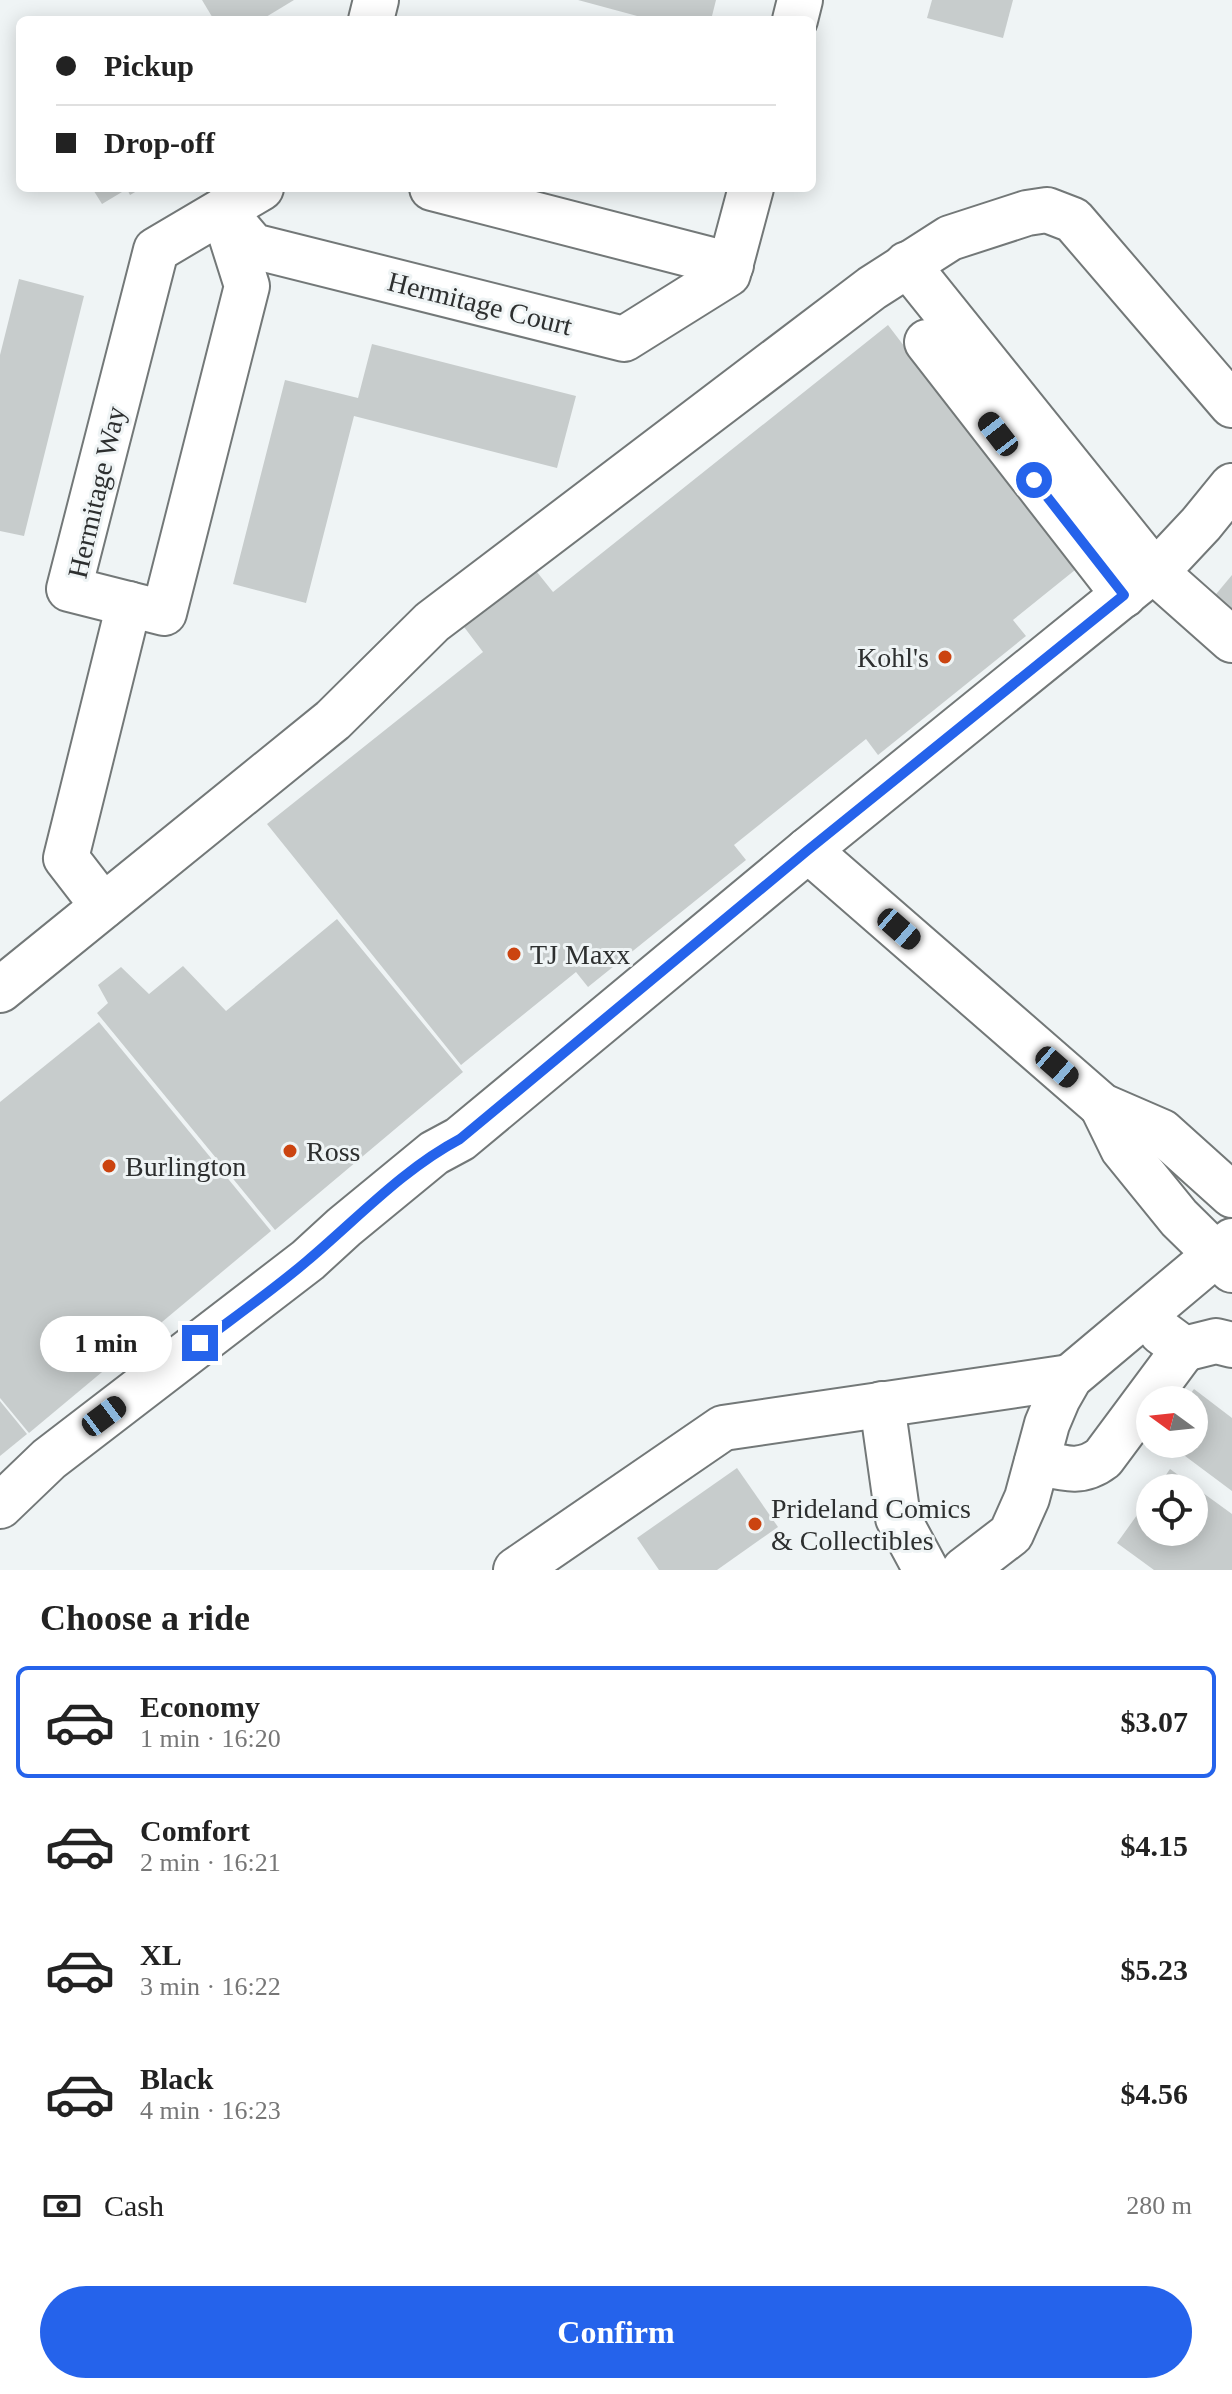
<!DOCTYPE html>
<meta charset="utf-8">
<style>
:root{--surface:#fff;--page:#f6f6f6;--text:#222;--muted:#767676;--line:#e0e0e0;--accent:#2563eb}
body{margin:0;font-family:"Times New Roman",serif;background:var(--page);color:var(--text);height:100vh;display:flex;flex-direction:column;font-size:30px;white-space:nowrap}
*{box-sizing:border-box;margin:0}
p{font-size:26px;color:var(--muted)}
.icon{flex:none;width:44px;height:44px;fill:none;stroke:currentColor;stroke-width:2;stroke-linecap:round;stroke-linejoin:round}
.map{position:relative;height:1570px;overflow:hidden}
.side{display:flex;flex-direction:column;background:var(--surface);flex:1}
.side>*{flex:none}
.top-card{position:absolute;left:16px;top:16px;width:800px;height:176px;border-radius:12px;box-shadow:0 4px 20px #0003;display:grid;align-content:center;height:176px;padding:0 40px;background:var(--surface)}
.needle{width:52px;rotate:285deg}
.buttons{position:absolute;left:1136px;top:1386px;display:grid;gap:16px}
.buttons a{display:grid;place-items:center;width:72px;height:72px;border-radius:50%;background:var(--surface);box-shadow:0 4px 20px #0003;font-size:40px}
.end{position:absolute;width:36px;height:36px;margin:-18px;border:10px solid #2563eb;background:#fff;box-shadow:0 0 0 4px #fff}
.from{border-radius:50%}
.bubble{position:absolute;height:56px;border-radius:28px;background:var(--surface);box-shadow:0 4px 20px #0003;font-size:26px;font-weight:800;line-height:56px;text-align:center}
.car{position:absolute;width:24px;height:48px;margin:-24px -12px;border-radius:10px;box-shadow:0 0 6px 2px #0007;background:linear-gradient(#222 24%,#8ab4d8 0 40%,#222 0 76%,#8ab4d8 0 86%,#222 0)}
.top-card b{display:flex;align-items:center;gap:28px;height:76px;font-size:30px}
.top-card b+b{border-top:2px solid var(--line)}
.top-card i{width:20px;height:20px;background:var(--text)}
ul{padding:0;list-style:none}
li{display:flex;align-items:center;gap:24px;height:112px;margin:0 16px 12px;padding:0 24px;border:4px solid transparent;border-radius:12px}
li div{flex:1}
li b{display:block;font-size:30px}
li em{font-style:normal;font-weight:800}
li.selected{border-color:var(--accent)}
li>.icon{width:72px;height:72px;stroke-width:1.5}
h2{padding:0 40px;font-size:36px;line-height:96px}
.pay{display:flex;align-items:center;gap:20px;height:88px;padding:0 40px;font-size:30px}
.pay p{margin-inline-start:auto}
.primary-button{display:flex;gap:16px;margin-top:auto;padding:16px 40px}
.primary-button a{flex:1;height:92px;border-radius:48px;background:var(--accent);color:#fff;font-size:32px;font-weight:800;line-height:92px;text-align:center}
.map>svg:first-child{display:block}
.building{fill:#c7cccc}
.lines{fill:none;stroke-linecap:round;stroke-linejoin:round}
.minor-casing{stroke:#737878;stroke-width:48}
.minor{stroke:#fff;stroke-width:44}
.route{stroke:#2563eb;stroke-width:10}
.poi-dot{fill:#cb4410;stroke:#eff4f5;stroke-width:3}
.labels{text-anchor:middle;stroke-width:6;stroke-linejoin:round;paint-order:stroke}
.street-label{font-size:28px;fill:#2d2f2f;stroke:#eff4f5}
.poi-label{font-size:28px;fill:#2d2f2f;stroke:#eff4f5;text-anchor:start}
</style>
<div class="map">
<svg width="1232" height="1570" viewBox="0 0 1232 1570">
<rect width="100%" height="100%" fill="#eff4f5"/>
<!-- building -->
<g class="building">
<path d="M202,0H294L261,20H214Z"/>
<path d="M578,0H716L711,20H652Z"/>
<path d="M932,0H1013L1003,38L927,18Z"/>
<path d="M92,188H142L130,195L127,189L102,204Z"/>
<path d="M19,279L84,296L24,536L0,531V355Z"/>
<path d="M888,325L1075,570L1013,620L1026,636L878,755L866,739L734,845L746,860L588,987L576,972L461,1065L267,824L483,652L458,619L529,562L553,592Z"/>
<path d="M372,344L576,396L557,468L354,416L306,603L233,584L285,380L358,398Z"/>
<path d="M1232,575V616L1212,599Z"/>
<path d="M337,919L463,1072L275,1230L97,1013L108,1003L98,985L121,967L149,994L183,966L226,1011Z"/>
<path d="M99,1022L271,1231L29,1433L0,1398V1102Z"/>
<path d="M1194,1389L1232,1418V1491L1169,1444H1194V1400H1186Z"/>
<path d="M0,1401L27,1434L0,1456Z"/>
<path d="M737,1468L778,1527L717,1570H659L637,1538Z"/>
<path d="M1170,1469L1232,1514V1570H1154L1117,1543L1150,1497V1532H1194V1488H1157Z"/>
</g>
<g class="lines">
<defs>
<g id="minor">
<path d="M371,20L376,0"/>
<path d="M795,20L800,0"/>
<path d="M432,188L731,265"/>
<path d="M223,210L247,286L164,613L69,589L156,250L261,188"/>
<path d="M225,213L253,246L624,339L728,274L751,188"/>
<path d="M907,264L1153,570L1232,640"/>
<path d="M927,342L1124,595"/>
<path d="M808,850L1102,1106L1162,1132L1232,1195"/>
<path d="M103,906L66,858L129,604"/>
<path d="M0,990L333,720L432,622L872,288L950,238L1027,213L1047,210L1073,220L1232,405"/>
<path d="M1102,1106L1123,1149L1179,1218L1232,1270"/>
<path d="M1161,1332L1184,1349L1216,1341L1232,1345"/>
<path d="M882,1404L898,1518L926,1570"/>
<path d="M1037,1462C1063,1468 1081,1475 1103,1458L1184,1349"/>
<path d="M0,1506L49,1459L308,1260L344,1227L434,1153L460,1139L808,850L1171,556L1201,524L1232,486"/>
<path d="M516,1570L723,1428L1070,1377"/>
<path d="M964,1570L1011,1534L1027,1498L1047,1424L1058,1398L1070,1377L1232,1241"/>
</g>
</defs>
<!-- minor casing -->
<use href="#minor" class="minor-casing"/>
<!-- minor -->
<use href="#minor" class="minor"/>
</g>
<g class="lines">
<!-- route -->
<path class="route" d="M200,1343C236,1316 273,1290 307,1261C357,1219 403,1169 460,1139L808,850L1124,595L1034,480"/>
</g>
<!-- markers -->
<g class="poi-dot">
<circle cx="945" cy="657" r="8"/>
<circle cx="514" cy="954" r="8"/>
<circle cx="290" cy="1151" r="8"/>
<circle cx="109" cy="1166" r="8"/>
<circle cx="755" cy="1524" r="8"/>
</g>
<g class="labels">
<!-- street labels -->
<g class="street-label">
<text transform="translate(480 303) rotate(14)" y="10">Hermitage Court</text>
<text transform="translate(96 492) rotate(-77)" y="10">Hermitage Way</text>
</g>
<!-- poi labels -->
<g class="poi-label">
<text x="929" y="667" text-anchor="end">Kohl's</text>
<text x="530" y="964">TJ Maxx</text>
<text x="306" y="1161">Ross</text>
<text x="125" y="1176">Burlington</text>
<text x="771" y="1518">Prideland Comics<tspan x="771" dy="32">&amp; Collectibles</tspan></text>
</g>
</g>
</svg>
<div class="buttons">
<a><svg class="needle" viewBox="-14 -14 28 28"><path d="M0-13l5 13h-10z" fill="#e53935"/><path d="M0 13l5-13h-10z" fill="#767676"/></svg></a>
<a><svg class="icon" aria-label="locate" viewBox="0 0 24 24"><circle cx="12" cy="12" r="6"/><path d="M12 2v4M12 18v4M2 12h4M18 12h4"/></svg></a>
</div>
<i class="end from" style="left:1034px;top:480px"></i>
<i class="end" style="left:200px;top:1343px"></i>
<div class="bubble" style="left:40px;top:1316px;width:132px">1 min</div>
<i class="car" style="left:998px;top:434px;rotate:322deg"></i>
<i class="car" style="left:899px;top:929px;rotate:131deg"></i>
<i class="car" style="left:1057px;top:1067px;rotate:131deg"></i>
<i class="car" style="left:104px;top:1416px;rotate:53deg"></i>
<div class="top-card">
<b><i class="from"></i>Pickup</b>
<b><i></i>Drop-off</b>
</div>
</div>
<section class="side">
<h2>Choose a ride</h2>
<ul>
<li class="selected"><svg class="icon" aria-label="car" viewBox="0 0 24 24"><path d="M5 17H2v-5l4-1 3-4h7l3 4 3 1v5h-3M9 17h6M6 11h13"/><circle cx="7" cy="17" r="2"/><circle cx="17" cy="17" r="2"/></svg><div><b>Economy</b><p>1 min · 16:20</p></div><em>$3.07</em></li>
<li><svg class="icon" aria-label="car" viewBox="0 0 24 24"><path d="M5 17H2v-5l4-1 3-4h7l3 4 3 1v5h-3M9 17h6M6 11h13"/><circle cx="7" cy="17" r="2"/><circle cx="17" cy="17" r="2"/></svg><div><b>Comfort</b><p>2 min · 16:21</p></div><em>$4.15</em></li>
<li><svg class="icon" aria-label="car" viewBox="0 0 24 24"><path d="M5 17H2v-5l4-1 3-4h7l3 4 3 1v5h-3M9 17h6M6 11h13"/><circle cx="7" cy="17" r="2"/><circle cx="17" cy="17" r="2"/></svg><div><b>XL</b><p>3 min · 16:22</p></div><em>$5.23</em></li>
<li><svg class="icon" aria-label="car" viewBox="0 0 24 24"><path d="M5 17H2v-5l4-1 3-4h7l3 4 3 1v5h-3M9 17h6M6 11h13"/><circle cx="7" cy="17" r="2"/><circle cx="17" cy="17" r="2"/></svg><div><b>Black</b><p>4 min · 16:23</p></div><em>$4.56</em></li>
</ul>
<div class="pay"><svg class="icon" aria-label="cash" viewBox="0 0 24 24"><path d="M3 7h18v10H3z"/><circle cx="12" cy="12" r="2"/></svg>Cash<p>280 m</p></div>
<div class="primary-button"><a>Confirm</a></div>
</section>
